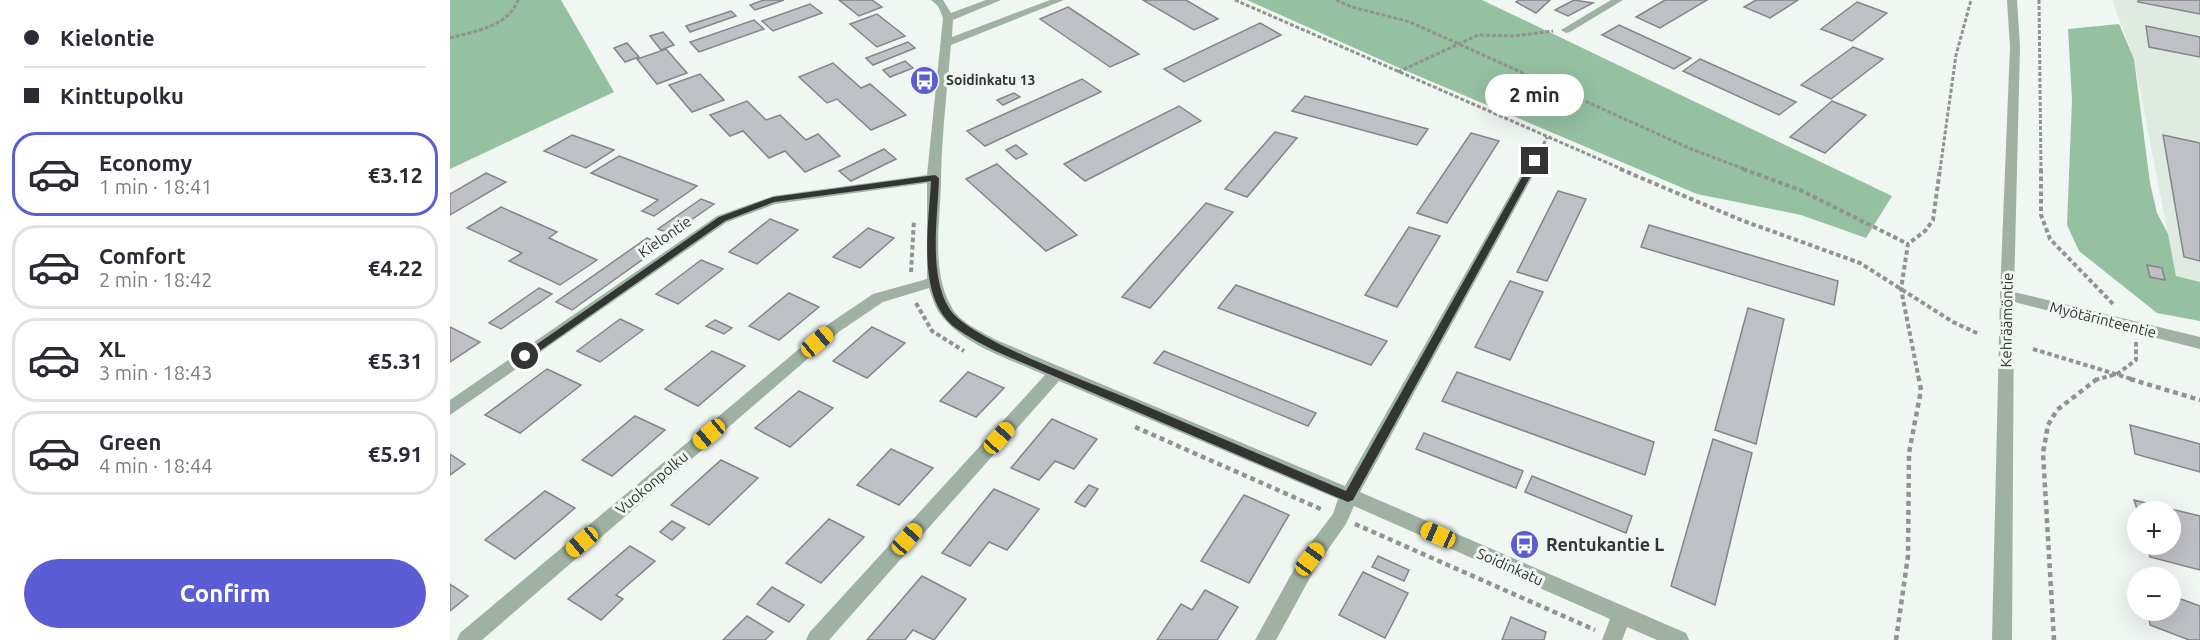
<!DOCTYPE html>
<meta charset="utf-8">
<style>
:root{--surface:#fff;--page:#f2f2f3;--text:#2b2b33;--muted:#7c7c81;--line:#e1e1e2;--accent:#5b5dd5}
body{margin:0;font-family:Ubuntu,sans-serif;background:var(--page);color:var(--text);height:100vh;display:flex;flex-direction:column;font-size:22px;white-space:nowrap}
*{box-sizing:border-box;margin:0}
p{font-size:20px;color:var(--muted)}
.icon{flex:none;width:33px;height:33px;fill:none;stroke:currentColor;stroke-width:2;stroke-linecap:round;stroke-linejoin:round}
.map{position:relative;flex:1;overflow:hidden}
.drawer{display:flex;flex-direction:column;background:var(--surface);width:450px}
.drawer>*{flex:none}
.guide{display:grid;align-content:center;height:132px;padding:0 24px;background:var(--surface)}
.controls{position:absolute;left:1677px;top:501px;display:grid;gap:12px}
.controls a{display:grid;place-items:center;width:54px;height:54px;border-radius:50%;background:var(--surface);box-shadow:0 6px 24px #0002;font-size:30px}
.end{position:absolute;width:27px;height:27px;margin:-14px;border:8px solid #333534;background:#fff;box-shadow:0 0 0 3px #fff}
.from{border-radius:50%}
.bubble{position:absolute;height:42px;border-radius:21px;background:var(--surface);box-shadow:0 6px 24px #0002;font-size:20px;font-weight:700;line-height:42px;text-align:center}
.car{position:absolute;width:18px;height:36px;margin:-18px -9px;border-radius:8px;box-shadow:0 0 4px 2px #0007;background:linear-gradient(#f5c518 24%,#345 0 40%,#f5c518 0 76%,#345 0 86%,#f5c518 0)}
.guide b{display:flex;align-items:center;gap:21px;height:57px;font-size:22px}
.guide b+b{border-top:2px solid var(--line)}
.guide i{width:15px;height:15px;background:var(--text)}
ul{padding:0;list-style:none}
li{display:flex;align-items:center;gap:18px;height:84px;margin:0 12px 9px;padding:0 12px;border:3px solid var(--line);border-radius:24px}
li div{flex:1}
li b{display:block;font-size:22px}
li em{font-style:normal;font-weight:700}
li.on{border-color:var(--accent)}
li>.icon{width:54px;height:54px;stroke-width:1.5}
.action{display:flex;gap:12px;margin-top:auto;padding:12px 24px}
.action a{flex:1;height:69px;border-radius:36px;background:var(--accent);color:#fff;font-size:24px;font-weight:700;line-height:69px;text-align:center}
main{display:flex;flex:1;min-height:0}
.map>svg:first-child{display:block}
.built{fill:#dfebe1}
.forest{fill:#95c1a0}
.building{fill:#bfc0c6;stroke:#84858b;stroke-width:1.5}
.lines{fill:none;stroke-linecap:round;stroke-linejoin:round}
.path-far2{stroke:#909391;stroke-width:3;stroke-dasharray:4 2;stroke-linecap:butt}
.path-far1{stroke:#909391;stroke-width:4;stroke-dasharray:4.5 3;stroke-linecap:butt}
.path{stroke:#909391;stroke-width:4.5;stroke-dasharray:5 4;stroke-linecap:butt}
.minor{fill:#9eb1a2;fill-rule:evenodd}
.route{fill:#333534}
.labels{text-anchor:middle;stroke-width:6;stroke-linejoin:round;paint-order:stroke}
.far-poi-label{font-size:14px;font-weight:bold;fill:#333534;stroke:#f0f6f1;text-anchor:start}
.street-label{font-size:15px;fill:#333534;stroke:#f0f6f1}
.near-poi-label{font-size:18px;font-weight:bold;fill:#333534;stroke:#f0f6f1;text-anchor:start}
</style>
<main>
<section class="drawer">
<div class="guide">
<b><i class="from"></i>Kielontie</b>
<b><i></i>Kinttupolku</b>
</div>
<ul>
<li class="on"><svg class="icon" aria-label="car" viewBox="0 0 24 24"><path d="M5 17H2v-5l4-1 3-4h7l3 4 3 1v5h-3M9 17h6M6 11h13"/><circle cx="7" cy="17" r="2"/><circle cx="17" cy="17" r="2"/></svg><div><b>Economy</b><p>1 min · 18:41</p></div><em>€3.12</em></li>
<li><svg class="icon" aria-label="car" viewBox="0 0 24 24"><path d="M5 17H2v-5l4-1 3-4h7l3 4 3 1v5h-3M9 17h6M6 11h13"/><circle cx="7" cy="17" r="2"/><circle cx="17" cy="17" r="2"/></svg><div><b>Comfort</b><p>2 min · 18:42</p></div><em>€4.22</em></li>
<li><svg class="icon" aria-label="car" viewBox="0 0 24 24"><path d="M5 17H2v-5l4-1 3-4h7l3 4 3 1v5h-3M9 17h6M6 11h13"/><circle cx="7" cy="17" r="2"/><circle cx="17" cy="17" r="2"/></svg><div><b>XL</b><p>3 min · 18:43</p></div><em>€5.31</em></li>
<li><svg class="icon" aria-label="car" viewBox="0 0 24 24"><path d="M5 17H2v-5l4-1 3-4h7l3 4 3 1v5h-3M9 17h6M6 11h13"/><circle cx="7" cy="17" r="2"/><circle cx="17" cy="17" r="2"/></svg><div><b>Green</b><p>4 min · 18:44</p></div><em>€5.91</em></li>
</ul>
<div class="action"><a>Confirm</a></div>
</section>
<div class="map">
<svg width="1750" height="640" viewBox="0 0 1750 640">
<rect width="100%" height="100%" fill="#f0f6f1"/>
<!-- built -->
<path class="built" d="M1662,0H1750V282L1726,276L1684,59Z"/>
<!-- forest -->
<g class="forest">
<path d="M0,0H111L164,92L0,169Z"/>
<path d="M797,0H1032L1442,196L1416,238L1351,215L1247,194L947,67Z"/>
<path d="M1669,24L1684,59L1700,183L1707,213L1718,234L1726,276L1750,282V321L1707,313L1629,251L1617,225L1622,100L1618,29Z"/>
</g>
<!-- building -->
<g class="building">
<path d="M314,0H334L305,10L300,5Z"/>
<path d="M389,0H422L432,7L409,16Z"/>
<path d="M693,0H736L768,19L744,30Z"/>
<path d="M1069,0H1100L1086,13L1066,2Z"/>
<path d="M1124,0L1143,3L1118,16L1105,10Z"/>
<path d="M1215,0H1257L1210,28L1186,17Z"/>
<path d="M1306,0H1348L1320,18L1294,7Z"/>
<path d="M1688,0H1750V14L1688,2Z"/>
<path d="M1407,2L1437,13L1402,41L1371,29Z"/>
<path d="M360,4L372,13L323,31L312,21Z"/>
<path d="M618,7L689,54L660,67L590,19Z"/>
<path d="M281,11L286,16L240,32L236,26Z"/>
<path d="M427,14L455,36L427,47L400,24Z"/>
<path d="M304,20L314,29L249,52L240,42Z"/>
<path d="M810,23L831,35L734,82L714,69Z"/>
<path d="M1169,25L1241,58L1224,69L1152,35Z"/>
<path d="M1696,26L1750,37V57L1699,47Z"/>
<path d="M213,32L224,45L211,50L200,36Z"/>
<path d="M458,42L465,48L423,65L416,58Z"/>
<path d="M177,43L189,57L175,62L164,48Z"/>
<path d="M1403,47L1433,59L1381,99L1351,85Z"/>
<path d="M216,49L237,73L207,84L187,59Z"/>
<path d="M1250,59L1346,102L1329,115L1233,71Z"/>
<path d="M455,61L463,68L440,77L433,70Z"/>
<path d="M383,63L411,88L420,84L456,115L421,130L387,99L377,103L349,77Z"/>
<path d="M250,74L274,100L242,112L219,85Z"/>
<path d="M632,79L651,92L535,146L517,131Z"/>
<path d="M564,93L570,97L553,105L547,100Z"/>
<path d="M855,96L978,129L967,145L842,111Z"/>
<path d="M297,101L316,120L330,115L356,140L368,134L390,156L355,172L335,151L319,158L293,131L280,136L260,115Z"/>
<path d="M1382,101L1416,115L1375,153L1340,137Z"/>
<path d="M729,106L751,121L635,181L614,164Z"/>
<path d="M825,132L847,138L797,197L775,189Z"/>
<path d="M1021,133L1049,141L997,223L967,213Z"/>
<path d="M122,135L164,150L136,168L94,151Z"/>
<path d="M1713,135L1750,143V261L1734,257Z"/>
<path d="M566,145L577,154L566,159L556,150Z"/>
<path d="M434,149L446,159L401,181L389,171Z"/>
<path d="M169,156L247,186L204,216L192,211L208,200L141,173Z"/>
<path d="M547,164L627,235L596,251L516,179Z"/>
<path d="M36,173L56,182L0,215V194Z"/>
<path d="M1108,191L1136,199L1097,281L1067,272Z"/>
<path d="M251,199L264,204L221,234L208,229Z"/>
<path d="M756,203L783,212L700,308L672,297Z"/>
<path d="M51,207L107,232L99,238L147,260L110,285L59,261L72,253L17,228Z"/>
<path d="M320,219L348,230L307,264L279,252Z"/>
<path d="M1199,225L1388,281L1384,305L1191,247Z"/>
<path d="M959,227L990,236L947,307L915,295Z"/>
<path d="M418,228L444,238L410,268L383,257Z"/>
<path d="M197,238L213,245L122,310L106,302Z"/>
<path d="M251,260L273,269L228,304L206,294Z"/>
<path d="M1697,265L1712,268L1715,280L1700,277Z"/>
<path d="M1060,281L1093,292L1060,360L1025,347Z"/>
<path d="M786,285L937,341L921,365L768,308Z"/>
<path d="M89,288L102,294L51,329L39,323Z"/>
<path d="M339,293L369,307L329,340L299,326Z"/>
<path d="M1298,308L1334,319L1306,444L1265,430Z"/>
<path d="M170,319L193,330L150,362L127,351Z"/>
<path d="M265,320L282,328L274,334L256,326Z"/>
<path d="M0,327L30,342L0,362Z"/>
<path d="M422,327L455,343L417,378L383,361Z"/>
<path d="M262,351L295,366L248,406L215,389Z"/>
<path d="M714,351L866,413L858,426L704,363Z"/>
<path d="M97,369L131,385L70,433L35,415Z"/>
<path d="M518,372L554,388L526,417L490,401Z"/>
<path d="M1007,372L1204,442L1195,475L992,401Z"/>
<path d="M349,391L383,408L340,447L305,428Z"/>
<path d="M185,416L215,430L162,476L132,460Z"/>
<path d="M602,419L647,439L624,469L605,461L589,480L561,468Z"/>
<path d="M1680,425L1750,444V472L1685,454Z"/>
<path d="M974,433L1073,471L1066,488L966,449Z"/>
<path d="M1263,439L1302,453L1265,605L1221,586Z"/>
<path d="M441,449L483,468L449,505L407,485Z"/>
<path d="M0,454L15,464L0,475Z"/>
<path d="M271,460L308,478L259,525L221,505Z"/>
<path d="M1082,476L1182,516L1176,533L1075,492Z"/>
<path d="M639,485L648,489L635,507L625,502Z"/>
<path d="M544,489L589,509L557,550L539,542L520,566L492,553Z"/>
<path d="M95,491L125,508L65,559L35,540Z"/>
<path d="M794,495L839,515L799,583L751,561Z"/>
<path d="M1684,500L1750,516V570L1700,557L1696,544H1720V512H1688Z"/>
<path d="M379,519L414,537L371,583L336,563Z"/>
<path d="M222,521L235,528L222,540L210,532Z"/>
<path d="M180,546L205,561L166,595L173,599L151,620L118,599Z"/>
<path d="M928,556L959,570L954,581L922,567Z"/>
<path d="M913,572L958,593L935,638L889,615Z"/>
<path d="M472,576L516,599L484,640L463,630L455,640H417Z"/>
<path d="M0,584L18,596L0,611Z"/>
<path d="M322,587L354,605L339,622L307,604Z"/>
<path d="M755,590L788,607L767,640H707L731,604L742,610Z"/>
<path d="M1720,595L1750,606V640H1739L1700,625L1698,610H1720Z"/>
<path d="M297,616L323,632L315,640H273Z"/>
<path d="M1061,617L1096,632L1094,640H1052Z"/>
</g>
<g class="lines">
<!-- path-far2 -->
<g class="path-far2">
<path d="M785,0L1174,170"/>
<path d="M886,0L902,7L960,22L1241,149L1297,170"/>
<path d="M1589,0L1591,170"/>
<path d="M0,38C25,31 58,27 68,0"/>
<path d="M948,72L1028,35L1064,36L1103,31"/>
<path d="M1091,150L1097,137"/>
<path d="M1490,170L1506,55L1521,0"/>
</g>
<!-- path-far1 -->
<g class="path-far1">
<path d="M1170,169L1291,220L1410,263L1503,322L1529,334"/>
<path d="M1293,169L1350,190L1458,244"/>
<path d="M1591,169V215L1600,239L1665,306"/>
<path d="M461,272L464,220"/>
<path d="M466,303L482,331L514,351"/>
<path d="M1583,349L1685,380"/>
<path d="M1469,380L1451,289L1458,244L1475,231L1483,220L1490,169"/>
<path d="M1645,380L1667,374L1686,360V341"/>
</g>
<!-- path -->
<g class="path">
<path d="M1680,379L1750,400"/>
<path d="M685,427L873,510"/>
<path d="M905,524L1145,630"/>
<path d="M1446,640L1458,556L1459,453L1471,390L1469,379"/>
<path d="M1604,640L1593,453L1598,425L1607,410L1647,379"/>
</g>
<!-- minor -->
<g class="minor">
<path d="M481,0H493L501,13L536,0H551L503,20L502,37L600,0H614L501,45C497,89 492,135 491,178C491,219 480,268 501,306C509,322 529,330 544,339L895,486L1079,161L1081,158H1089L1091,161L910,492L1236,633L1239,640H1207L1177,627L1172,640H1152L1160,619L904,506L896,524L867,565L826,640H805L853,553L883,514L888,499L609,381L379,640H356L359,633L595,375C560,359 514,346 490,314C485,307 482,297 479,288L433,302L390,331L32,640H7L10,633L380,323L423,294L477,279V183L325,204L277,222L0,415V400L267,216L323,196L477,175L493,18L488,6Z"/>
<path d="M1161,0H1173L1120,32L1116,33L1111,30Z"/>
<path d="M1557,0H1567L1570,47L1564,292L1750,337V349L1564,302L1562,640H1542L1550,295L1560,47Z"/>
</g>
</g>
<!-- route -->
<path class="route" d="M1085,158L1089,161L903,500L898,502L585,368C559,357 531,346 507,329C465,300 479,225 481,181L324,202L275,221L78,359H71L70,356L269,217L323,197L485,175L489,178C488,216 478,274 499,308C517,339 639,382 677,398C750,429 823,460 896,491L1081,161Z"/>
<!-- icons -->
<defs>
<symbol id="bus-disc" viewBox="-11 -11 22 22"><circle r="9.5" fill="#5b5dd5" stroke="#f0f6f1"/><path d="M-5-6H5V4H4V6H2V4H-2V6H-4V4H-5ZM-3.5-4V0h7V-4ZM-3.5 1.2v1.5H-2V1.2ZM2 1.2v1.5H3.5V1.2Z" fill="#fff"/></symbol>
</defs>
<g fill-rule="evenodd">
<use href="#bus-disc" x="458" y="64" width="33" height="33"/>
<use href="#bus-disc" x="1058" y="528" width="33" height="33"/>
</g>
<g class="labels">
<!-- far-poi labels -->
<g class="far-poi-label">
<text x="496" y="85">Soidinkatu 13</text>
</g>
<!-- street labels -->
<g class="street-label">
<text transform="translate(215 237) rotate(-35)" y="5">Kielontie</text>
<text transform="translate(1557 320) rotate(-89)" y="5">Kehräämöntie</text>
<text transform="translate(1653 320) rotate(14)" y="5">Myötärinteentie</text>
<text transform="translate(202 483) rotate(-40)" y="5">Vuokonpolku</text>
<text transform="translate(1060 567) rotate(24)" y="5">Soidinkatu</text>
</g>
<!-- near-poi labels -->
<g class="near-poi-label">
<text x="1096" y="551">Rentukantie L</text>
</g>
</g>
</svg>
<div class="controls">
<a>+</a>
<a>−</a>
</div>
<i class="end from" style="left:75px;top:356px"></i>
<i class="end" style="left:1085px;top:161px"></i>
<div class="bubble" style="left:1035px;top:74px;width:99px">2 min</div>
<i class="car" style="left:367px;top:342px;rotate:50deg"></i>
<i class="car" style="left:259px;top:434px;rotate:230deg"></i>
<i class="car" style="left:549px;top:438px;rotate:42deg"></i>
<i class="car" style="left:988px;top:535px;rotate:294deg"></i>
<i class="car" style="left:457px;top:539px;rotate:42deg"></i>
<i class="car" style="left:132px;top:542px;rotate:230deg"></i>
<i class="car" style="left:860px;top:559px;rotate:36deg"></i>
</div>
</main>
